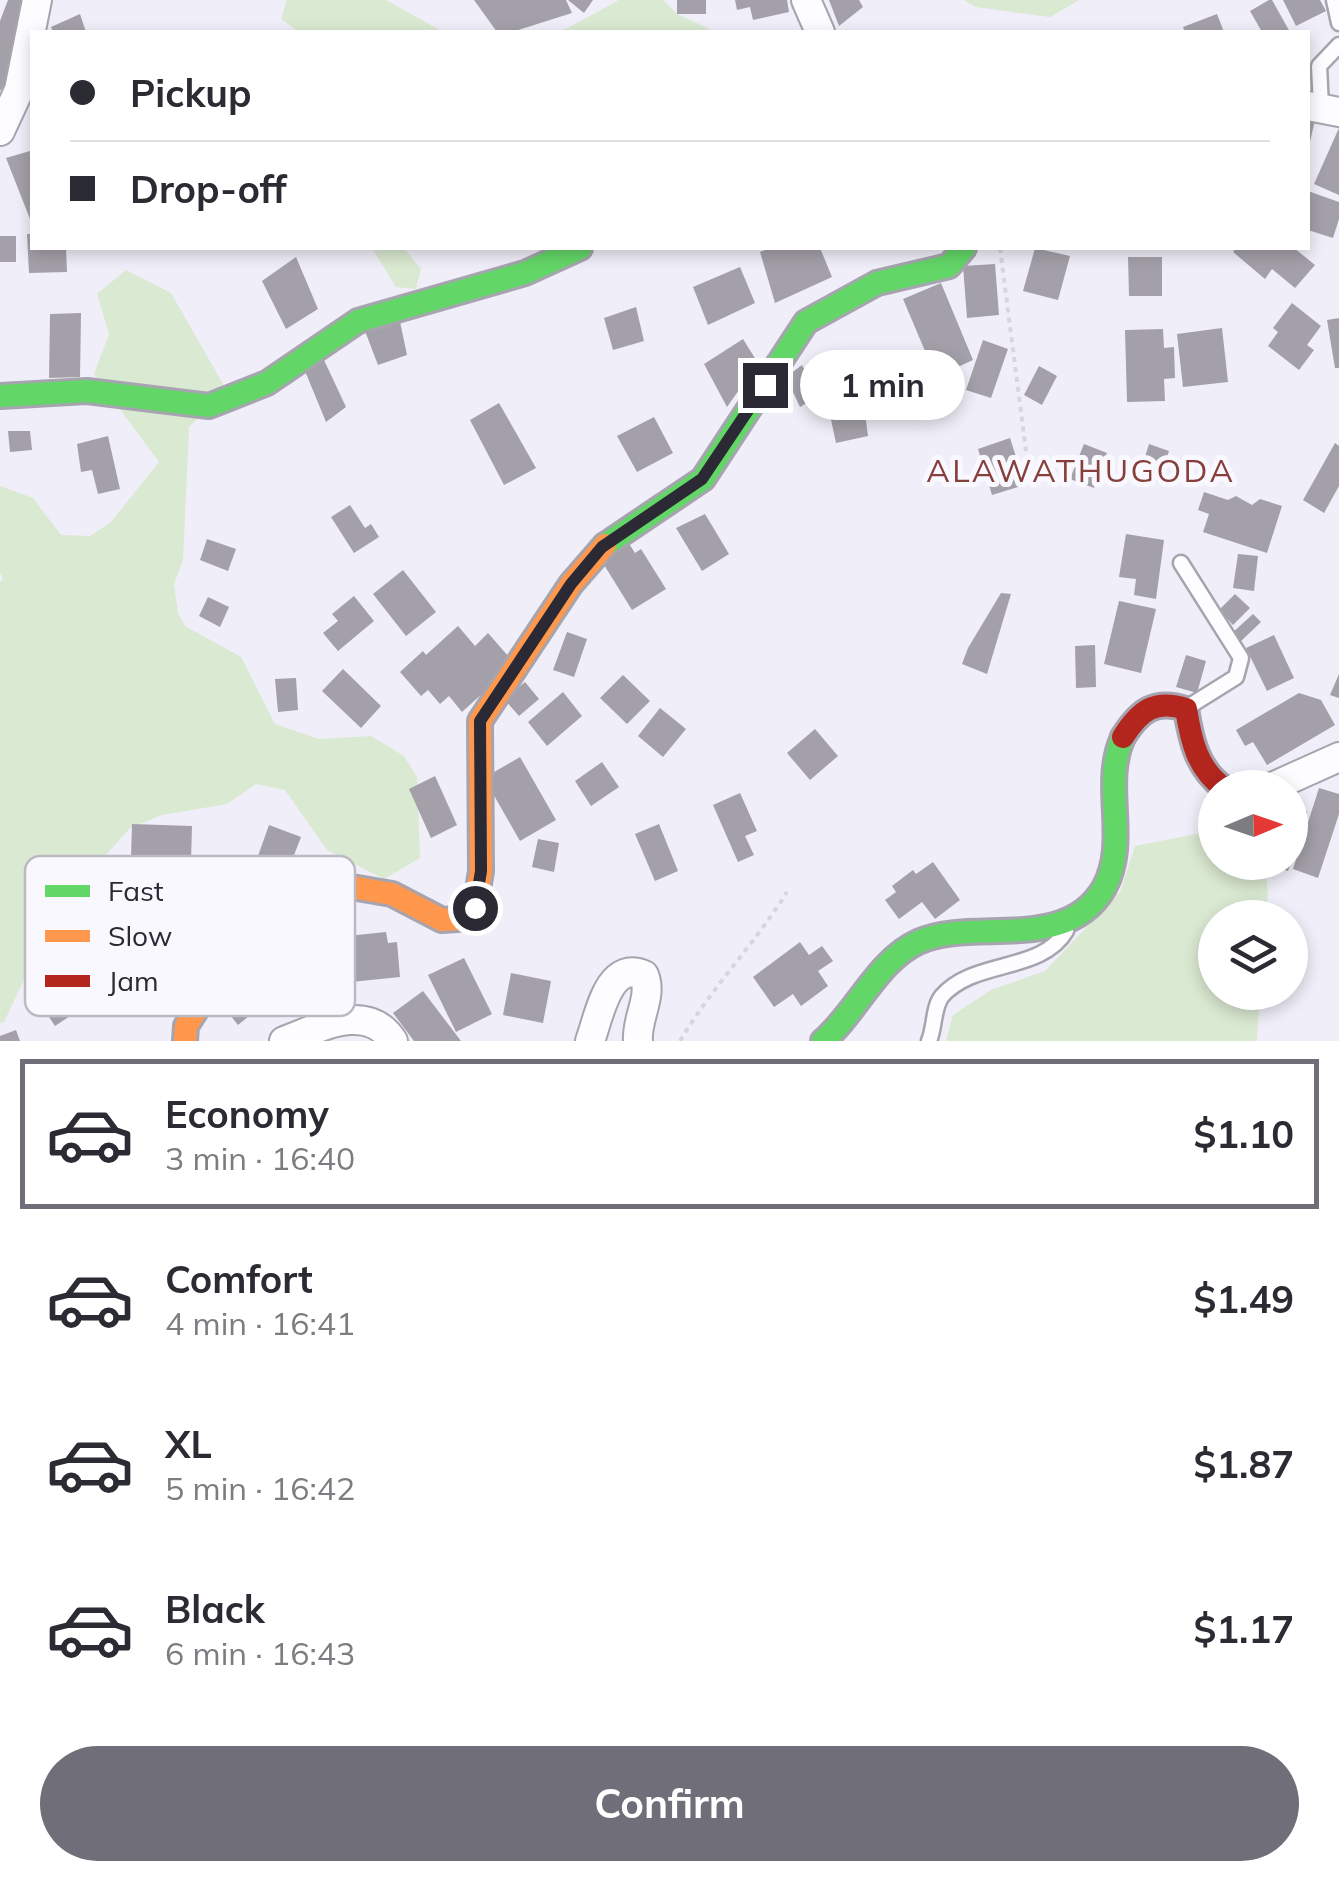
<!DOCTYPE html>
<meta charset="utf-8">
<style>
:root{--surface:#fff;--page:#f2f2f3;--text:#2b2b33;--muted:#7c7c81;--line:#e1e1e2;--accent:#706e79}
body{margin:0;font-family:Mulish,sans-serif;background:var(--page);color:var(--text);height:100vh;display:flex;flex-direction:column;font-size:38px;white-space:nowrap}
*{box-sizing:border-box;margin:0}
p{font-size:32px;color:var(--muted)}
.icon{flex:none;width:55px;height:55px;fill:none;stroke:currentColor;stroke-width:2;stroke-linecap:round;stroke-linejoin:round}
.map{position:relative;height:1041px;overflow:hidden}
.side{display:flex;flex-direction:column;background:var(--surface);flex:1}
.side>*{flex:none}
.hud{position:absolute;left:30px;top:30px;width:1280px;height:220px;border-radius:0px;box-shadow:0 5px 15px #0003;display:grid;align-content:center;height:220px;padding:0 40px;background:var(--surface)}
.needle{width:65px;rotate:88deg}
.buttons{position:absolute;left:1198px;top:770px;display:grid;gap:20px}
.buttons a{display:grid;place-items:center;width:110px;height:110px;border-radius:50%;background:var(--surface);box-shadow:0 5px 15px #0003;font-size:50px}
.end{position:absolute;width:45px;height:45px;margin:-22px;border:12px solid #2b2934;background:#fff;box-shadow:0 0 0 5px #fff}
.from{border-radius:50%}
.bubble{position:absolute;height:70px;border-radius:35px;background:var(--surface);box-shadow:0 5px 15px #0003;font-size:32px;font-weight:700;line-height:70px;text-align:center}
.hud b{display:flex;align-items:center;gap:35px;height:95px;font-size:38px}
.hud b+b{border-top:2px solid var(--line)}
.hud i{width:25px;height:25px;background:var(--text)}
ul{padding:18px 0 0;list-style:none}
li{display:flex;align-items:center;gap:30px;height:150px;margin:0 20px 15px;padding:0 20px;border:5px solid transparent;border-radius:0px}
li div{flex:1}
li b{display:block;font-size:38px}
li em{font-style:normal;font-weight:700}
li.current{border-color:var(--accent)}
li>.icon{width:90px;height:90px;stroke-width:1.5}
.action{display:flex;gap:20px;margin-top:auto;padding:20px 40px}
.action a{flex:1;height:115px;border-radius:60px;background:var(--accent);color:#fff;font-size:40px;font-weight:700;line-height:115px;text-align:center}
.map>svg:first-child{display:block}
.green{fill:#dae9d1}
.building{fill:#a4a0a9}
.lines{fill:none;stroke-linecap:round;stroke-linejoin:round}
.lane-casing{stroke:#a6a4ae;stroke-width:19}
.street-casing{stroke:#a6a4ae;stroke-width:32}
.fast-casing{stroke:#a6a4ae;stroke-width:28}
.slow-casing{stroke:#a6a4ae;stroke-width:28}
.jam-casing{stroke:#a6a4ae;stroke-width:28}
.path{stroke:#d7d7da;stroke-width:4;stroke-dasharray:5 5;stroke-linecap:butt}
.lane{stroke:#fdfcfe;stroke-width:14}
.street{stroke:#fdfcfe;stroke-width:28}
.fast{stroke:#63d668;stroke-width:22}
.slow{stroke:#ff974d;stroke-width:22}
.jam{stroke:#b3261e;stroke-width:22}
.route{stroke:#2b2934;stroke-width:12}
.labels{text-anchor:middle;stroke-width:10;stroke-linejoin:round;paint-order:stroke}
.quarter-label{font-size:32px;letter-spacing:2.5px;fill:#873f3c;stroke:#f9f8ff}
.key{fill:#f9f8ff;stroke:#bbbac2;stroke-width:2.5}
.key-label{font-size:28px;fill:#2b2934}
</style>
<div class="map">
<svg width="1339" height="1041" viewBox="0 0 1339 1041">
<rect width="100%" height="100%" fill="#f0eef8"/>
<!-- green -->
<g class="green">
<path d="M287,0H386L443,32H299L281,19Z"/>
<path d="M619,0H663L677,14L716,32H551L566,29Z"/>
<path d="M964,0H1079L1050,17L976,7Z"/>
<path d="M372,248H404L421,269L416,289L396,287Z"/>
<path d="M126,270L171,293L227,391L189,427L183,560L174,584L178,613L185,626L241,657L275,724L319,739L371,736L404,756L417,777L420,858L384,879L327,850L285,790L256,784L227,804L162,815L130,828L105,856L91,889L90,949L75,967L51,962L27,973L4,1022L0,1023V582L3,579L0,573V486L33,498L61,535L90,536L110,523L159,462L94,374L109,334L97,294Z"/>
<path d="M1196,834L1215,838V862L1263,863L1268,889L1266,917L1215,918V992L1260,993L1257,1041H946L953,1015L991,990L1045,971L1120,892L1135,846Z"/>
</g>
<!-- building -->
<g class="building">
<path d="M8,0H27L30,8L6,84L0,91V21Z"/>
<path d="M474,0H566L572,13L512,32H497Z"/>
<path d="M568,0H593L584,13Z"/>
<rect x="677" y="0" width="29" height="14"/>
<path d="M735,0H787L789,12L753,20L750,7L737,10Z"/>
<path d="M829,0H859L863,7L839,26Z"/>
<path d="M1269,0H1272L1290,32H1262L1250,11Z"/>
<path d="M1283,0H1320L1326,11L1296,26Z"/>
<path d="M80,14L86,32H53L51,27Z"/>
<path d="M1217,14L1224,32H1185L1183,27Z"/>
<path d="M1308,118L1315,120L1309,146H1308Z"/>
<path d="M1339,128V195L1314,184Z"/>
<path d="M30,151L32,153V224L6,158Z"/>
<path d="M1308,191L1339,202V219L1333,238L1308,230Z"/>
<path d="M27,234H32V248H66L67,272L29,273Z"/>
<rect x="0" y="236" width="16" height="26"/>
<path d="M771,248H820L832,277L775,303L760,252Z"/>
<path d="M1035,248L1070,256L1058,300L1023,291Z"/>
<path d="M1236,248H1294L1315,265L1295,288L1272,269L1265,279L1233,252Z"/>
<path d="M296,257L318,309L286,329L262,281Z"/>
<path d="M1128,257H1162V296H1129Z"/>
<path d="M995,264L999,315L967,318L963,266Z"/>
<path d="M740,267L755,303L708,325L693,287Z"/>
<path d="M941,283L973,360L936,377L903,299Z"/>
<path d="M1292,303L1321,326L1307,345L1314,350L1299,370L1268,346L1278,332L1273,328Z"/>
<path d="M636,307L644,341L613,350L604,318Z"/>
<path d="M81,313L80,377L49,378L50,314Z"/>
<path d="M399,317L407,355L378,365L365,331Z"/>
<path d="M1339,318V368H1335L1327,320Z"/>
<path d="M1222,328L1228,382L1183,387L1177,334Z"/>
<path d="M1163,329L1164,348L1174,347L1175,378L1164,379L1165,401L1127,402L1125,330Z"/>
<path d="M743,339L758,363L727,407L704,364Z"/>
<path d="M983,340L1008,349L991,398L966,390Z"/>
<path d="M324,360L346,407L326,422L305,371Z"/>
<path d="M802,365L807,375L822,371L828,375L808,391L813,399L800,407L786,377Z"/>
<path d="M1039,366L1057,376L1042,405L1024,395Z"/>
<path d="M499,403L536,468L504,485L470,420Z"/>
<path d="M864,406L868,436L836,443L830,415Z"/>
<path d="M654,417L673,453L637,472L617,436Z"/>
<path d="M8,431H30L32,450L10,452Z"/>
<path d="M108,436L120,489L98,494L92,470L81,472L77,444Z"/>
<path d="M1010,438L1025,485L992,495L978,449Z"/>
<path d="M1335,443L1339,446V486L1324,513L1303,500Z"/>
<path d="M1084,444L1107,453L1094,488L1070,479Z"/>
<path d="M1149,444L1169,451L1158,482L1139,476Z"/>
<path d="M1204,492L1228,500L1236,496L1252,505L1260,499L1282,506L1267,553L1203,532L1209,514L1198,510Z"/>
<path d="M350,505L365,528L371,524L379,537L354,553L331,517Z"/>
<path d="M705,514L729,554L702,571L676,528Z"/>
<path d="M1126,534L1164,540L1156,599L1134,595L1136,579L1119,577Z"/>
<path d="M207,539L236,549L228,571L200,560Z"/>
<path d="M628,542L635,553L641,549L666,589L632,610L601,560Z"/>
<path d="M1238,554L1258,556L1254,591L1233,588Z"/>
<path d="M403,570L436,612L406,636L373,594Z"/>
<path d="M1001,593L1011,594L987,674L962,664L968,648Z"/>
<path d="M1235,594L1250,608L1233,625L1219,610Z"/>
<path d="M354,596L374,621L338,651L323,633L338,621L332,614Z"/>
<path d="M208,597L229,607L220,627L199,616Z"/>
<path d="M1119,601L1156,609L1141,673L1104,664Z"/>
<path d="M1253,614L1261,622L1239,643L1231,634Z"/>
<path d="M458,626L475,646L488,633L509,657L494,683L462,712L449,696L440,704L428,690L421,696L400,672L423,651L426,655Z"/>
<path d="M567,632L587,639L574,677L553,670Z"/>
<path d="M1274,635L1294,678L1267,691L1246,648Z"/>
<path d="M1095,645L1096,687L1076,688L1075,646Z"/>
<path d="M1186,655L1206,661L1197,693L1176,687Z"/>
<path d="M343,669L381,706L361,728L322,691Z"/>
<path d="M1339,674V698L1330,695Z"/>
<path d="M623,675L650,701L627,724L600,698Z"/>
<path d="M296,678L298,710L278,712L275,679Z"/>
<path d="M525,682L539,699L519,716L504,699Z"/>
<path d="M563,692L582,716L547,746L528,722Z"/>
<path d="M1299,693L1321,700L1335,725L1267,765L1253,742L1245,746L1236,730Z"/>
<path d="M660,708L686,729L663,757L638,736Z"/>
<path d="M815,729L838,756L810,780L787,753Z"/>
<path d="M520,757L556,820L520,841L484,778Z"/>
<path d="M602,762L619,787L591,806L575,781Z"/>
<path d="M435,776L457,825L431,838L409,789Z"/>
<path d="M1319,788L1339,794V814L1318,878L1293,869Z"/>
<path d="M740,793L757,831L745,836L754,855L738,862L713,805Z"/>
<path d="M1290,806L1307,811L1304,824L1290,821Z"/>
<path d="M132,824L192,826L191,861L131,859Z"/>
<path d="M659,824L678,871L655,881L635,834Z"/>
<path d="M269,825L301,837L289,868L258,856Z"/>
<path d="M538,839L559,843L554,872L532,867Z"/>
<path d="M933,862L960,900L935,919L922,902L899,919L885,900L896,892L892,886L913,870L916,874Z"/>
<path d="M1261,862H1291L1288,871Z"/>
<path d="M386,932L388,943L397,942L400,977L341,983V974L333,975L331,961L340,960L338,937Z"/>
<path d="M280,942L291,956L283,963L296,978L238,1025L215,996Z"/>
<path d="M800,942L809,955L822,946L833,961L818,971L828,986L801,1006L793,994L774,1007L753,977Z"/>
<path d="M464,958L492,1014L456,1032L428,975Z"/>
<path d="M55,968L82,1008L55,1026L28,986Z"/>
<path d="M511,973L551,981L543,1023L503,1015Z"/>
<path d="M423,991L461,1041H414L393,1013Z"/>
<path d="M16,1030L20,1041H0V1036Z"/>
</g>
<g class="lines">
<defs>
<g id="lane">
<path d="M1334,0L1339,23"/>
<path d="M1321,107L1319,66L1339,45"/>
<path d="M1181,563L1241,658L1236,677L1188,707"/>
<path d="M929,1041C935,1027 933,1007 942,996C974,959 1041,973 1066,931"/>
</g>
<g id="street">
<path d="M806,0L820,32"/>
<path d="M1308,106L1339,112"/>
<path d="M0,131L19,90L37,0"/>
<path d="M1270,788L1339,757"/>
<path d="M284,1041C319,1028 367,1001 393,1041"/>
<path d="M590,1041C599,1017 608,959 644,975C653,997 636,1018 638,1041"/>
</g>
<g id="fast">
<path d="M0,396L87,391L209,406L267,383L358,321L525,273L580,248"/>
<path d="M605,545L703,479L806,322L877,283L949,266L964,248"/>
<path d="M823,1041C857,1012 877,961 918,942C972,917 1066,954 1104,888C1130,841 1101,785 1123,737"/>
</g>
<path id="slow" d="M185,1041L186,1026L242,938L285,890L323,882L392,894L442,920L457,919L475,908L481,871L480,721L571,584L605,545"/>
<path id="jam" d="M1123,737C1140,710 1155,699 1186,709C1191,740 1197,769 1224,788"/>
</defs>
<!-- lane casing -->
<use href="#lane" class="lane-casing"/>
<!-- street casing -->
<use href="#street" class="street-casing"/>
<!-- fast casing -->
<use href="#fast" class="fast-casing"/>
<!-- slow casing -->
<use href="#slow" class="slow-casing"/>
<!-- jam casing -->
<use href="#jam" class="jam-casing"/>
<!-- path -->
<g class="path">
<path d="M1000,248L1026,451"/>
<path d="M680,1041C712,987 754,945 787,892"/>
</g>
<!-- lane -->
<use href="#lane" class="lane"/>
<!-- street -->
<use href="#street" class="street"/>
<!-- fast -->
<use href="#fast" class="fast"/>
<!-- slow -->
<use href="#slow" class="slow"/>
<!-- jam -->
<use href="#jam" class="jam"/>
</g>
<g class="lines">
<!-- route -->
<path class="route" d="M475,908L481,871L480,721L571,584L602,547L702,479L765,385"/>
</g>
<g class="labels">
<!-- quarter labels -->
<g class="quarter-label">
<text x="1081" y="482">ALAWATHUGODA</text>
</g>
</g>
<!-- legend -->
<rect x="25" y="856" width="330" height="160" rx="15" class="key"/>
<rect x="45" y="885" width="45" height="12" fill="#63d668"/>
<rect x="45" y="930" width="45" height="12" fill="#ff974d"/>
<rect x="45" y="975" width="45" height="12" fill="#b3261e"/>
<g class="key-label">
<text x="108" y="901">Fast</text>
<text x="108" y="946">Slow</text>
<text x="108" y="991">Jam</text>
</g>
</svg>
<div class="buttons">
<a><svg class="needle" viewBox="-14 -14 28 28"><path d="M0-13l5 13h-10z" fill="#e53935"/><path d="M0 13l5-13h-10z" fill="#7c7c81"/></svg></a>
<a><svg class="icon" aria-label="layers" viewBox="0 0 24 24"><path d="M12 4l9 5-9 5-9-5zM3 14l9 5 9-5"/></svg></a>
</div>
<i class="end from" style="left:475px;top:908px"></i>
<i class="end" style="left:765px;top:385px"></i>
<div class="bubble" style="left:800px;top:350px;width:165px">1 min</div>
<div class="hud">
<b><i class="from"></i>Pickup</b>
<b><i></i>Drop-off</b>
</div>
</div>
<section class="side">
<ul>
<li class="current"><svg class="icon" aria-label="car" viewBox="0 0 24 24"><path d="M5 17H2v-5l4-1 3-4h7l3 4 3 1v5h-3M9 17h6M6 11h13"/><circle cx="7" cy="17" r="2"/><circle cx="17" cy="17" r="2"/></svg><div><b>Economy</b><p>3 min · 16:40</p></div><em>$1.10</em></li>
<li><svg class="icon" aria-label="car" viewBox="0 0 24 24"><path d="M5 17H2v-5l4-1 3-4h7l3 4 3 1v5h-3M9 17h6M6 11h13"/><circle cx="7" cy="17" r="2"/><circle cx="17" cy="17" r="2"/></svg><div><b>Comfort</b><p>4 min · 16:41</p></div><em>$1.49</em></li>
<li><svg class="icon" aria-label="car" viewBox="0 0 24 24"><path d="M5 17H2v-5l4-1 3-4h7l3 4 3 1v5h-3M9 17h6M6 11h13"/><circle cx="7" cy="17" r="2"/><circle cx="17" cy="17" r="2"/></svg><div><b>XL</b><p>5 min · 16:42</p></div><em>$1.87</em></li>
<li><svg class="icon" aria-label="car" viewBox="0 0 24 24"><path d="M5 17H2v-5l4-1 3-4h7l3 4 3 1v5h-3M9 17h6M6 11h13"/><circle cx="7" cy="17" r="2"/><circle cx="17" cy="17" r="2"/></svg><div><b>Black</b><p>6 min · 16:43</p></div><em>$1.17</em></li>
</ul>
<div class="action"><a>Confirm</a></div>
</section>
